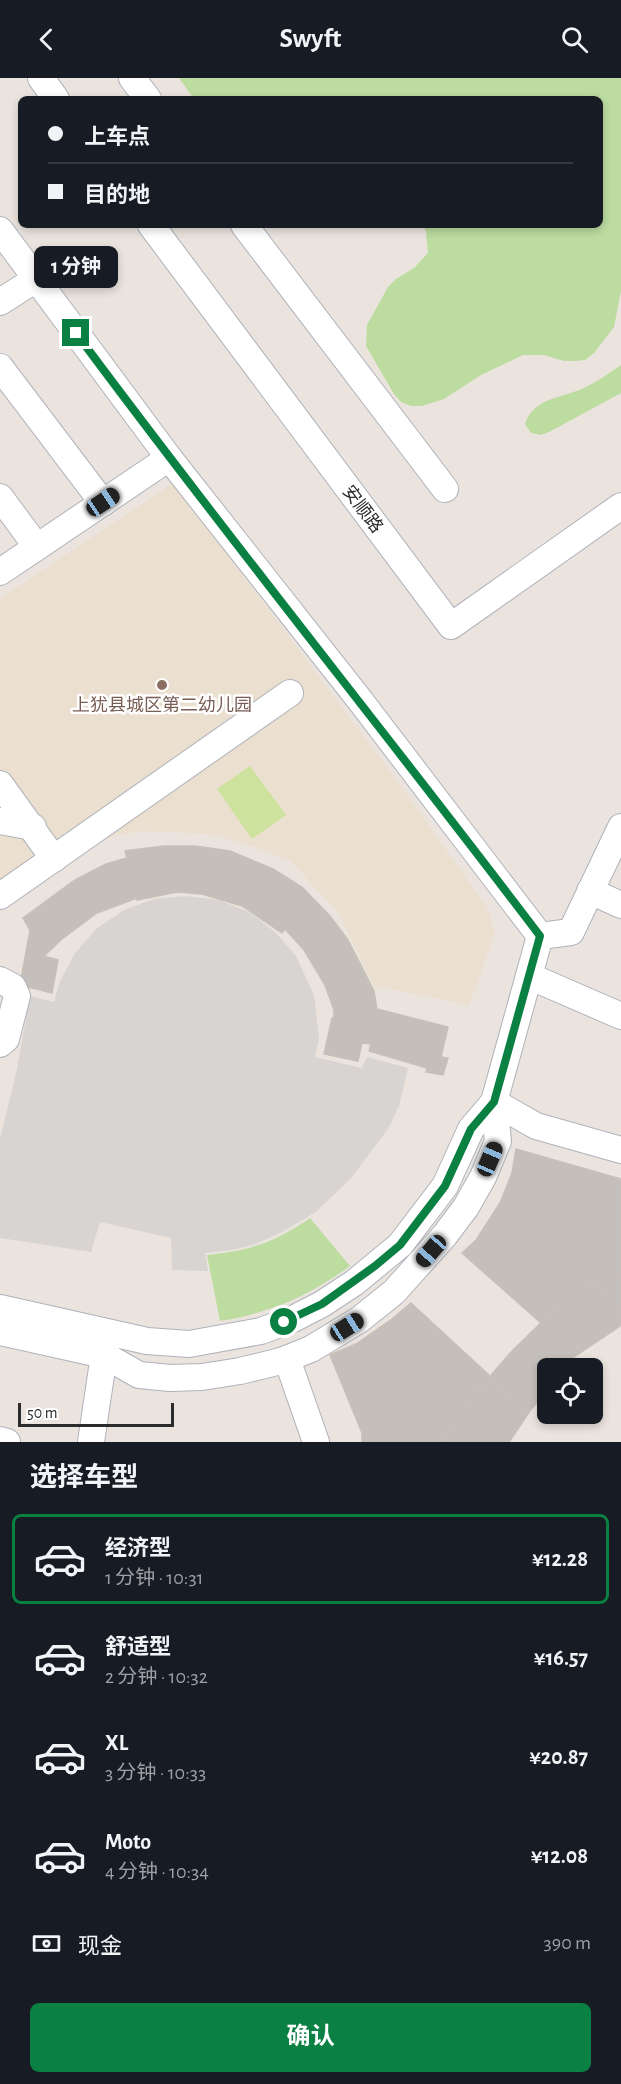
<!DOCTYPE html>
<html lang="zh">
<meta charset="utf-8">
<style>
:root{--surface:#171b24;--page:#242831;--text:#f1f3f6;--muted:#9ea1a6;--line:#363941;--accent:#0b8043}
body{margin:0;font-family:"Alegreya Sans","Noto Sans SC",sans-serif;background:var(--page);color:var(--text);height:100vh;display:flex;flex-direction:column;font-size:22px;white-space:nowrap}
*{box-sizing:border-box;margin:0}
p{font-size:20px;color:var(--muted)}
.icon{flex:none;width:33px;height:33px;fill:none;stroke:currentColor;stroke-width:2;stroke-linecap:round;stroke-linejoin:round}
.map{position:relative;height:1364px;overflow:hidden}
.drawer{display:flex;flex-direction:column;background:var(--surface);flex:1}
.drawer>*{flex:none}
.guide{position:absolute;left:18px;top:18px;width:585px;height:132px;border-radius:9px;box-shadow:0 3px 9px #0003;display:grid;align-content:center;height:132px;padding:0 30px;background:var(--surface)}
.tools{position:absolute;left:537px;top:1280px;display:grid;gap:12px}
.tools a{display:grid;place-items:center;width:66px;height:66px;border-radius:9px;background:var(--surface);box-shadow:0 3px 9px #0003;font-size:30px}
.scale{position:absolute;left:18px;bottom:15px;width:156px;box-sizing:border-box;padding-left:6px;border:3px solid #2b2b2b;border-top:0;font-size:16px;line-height:21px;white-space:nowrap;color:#2b2b2b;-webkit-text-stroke:4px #fff;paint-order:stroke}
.end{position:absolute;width:27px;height:27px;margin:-14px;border:8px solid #0b8043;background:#fff;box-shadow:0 0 0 3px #fff}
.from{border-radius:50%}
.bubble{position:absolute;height:42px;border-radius:9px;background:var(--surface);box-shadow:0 3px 9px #0003;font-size:20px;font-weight:700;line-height:42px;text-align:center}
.car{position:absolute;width:18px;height:36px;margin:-18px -9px;border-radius:8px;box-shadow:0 0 4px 2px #0007;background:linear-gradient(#222 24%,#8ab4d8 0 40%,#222 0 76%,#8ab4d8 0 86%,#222 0)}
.guide b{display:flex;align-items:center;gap:21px;height:57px;font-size:22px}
.guide b+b{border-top:2px solid var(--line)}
.guide i{width:15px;height:15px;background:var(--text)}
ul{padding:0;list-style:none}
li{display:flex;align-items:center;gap:18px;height:90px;margin:0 12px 9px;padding:0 18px;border:3px solid transparent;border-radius:9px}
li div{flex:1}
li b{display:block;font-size:22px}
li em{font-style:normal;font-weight:700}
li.selected{border-color:var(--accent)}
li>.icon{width:54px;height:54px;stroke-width:1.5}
h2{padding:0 30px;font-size:27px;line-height:72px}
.pay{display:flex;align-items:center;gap:15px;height:66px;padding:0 30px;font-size:22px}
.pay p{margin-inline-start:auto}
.cta{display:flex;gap:12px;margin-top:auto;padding:12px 30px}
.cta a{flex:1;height:69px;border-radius:9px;background:var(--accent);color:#fff;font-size:24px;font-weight:700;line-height:69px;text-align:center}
header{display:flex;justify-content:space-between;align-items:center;height:78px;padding:0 30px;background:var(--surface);font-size:27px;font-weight:700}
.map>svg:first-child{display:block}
.education{fill:#ebdfd0}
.green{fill:#bcdca0}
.pitch{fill:#cde39d}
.plaza{fill:#d8d4d1}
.building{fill:#c4bfba;stroke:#c7c0b8;stroke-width:1.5}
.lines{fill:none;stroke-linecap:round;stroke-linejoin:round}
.minor-casing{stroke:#afb2ba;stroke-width:28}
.minor{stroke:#fff;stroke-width:26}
.route{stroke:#0b8043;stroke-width:8}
.education-dot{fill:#8d6e63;stroke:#fff;stroke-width:2}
.labels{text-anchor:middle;stroke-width:5;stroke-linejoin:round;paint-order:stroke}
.street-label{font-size:18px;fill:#2b2b2b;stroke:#fff}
.education-label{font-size:18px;fill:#785e54;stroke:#fff}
</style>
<header><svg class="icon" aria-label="back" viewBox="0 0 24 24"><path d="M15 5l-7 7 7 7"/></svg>Swyft<svg class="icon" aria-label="search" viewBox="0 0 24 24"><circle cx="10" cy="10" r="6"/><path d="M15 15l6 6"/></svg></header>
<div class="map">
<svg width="621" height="1364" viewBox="0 0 621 1364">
<rect width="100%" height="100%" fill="#ebe4de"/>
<!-- education -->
<path class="education" d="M173,405L390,693L489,832L495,856L469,927L374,908L337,833L290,783L244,765L207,756L142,753L106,760L70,782L25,812L0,802V520Z"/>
<!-- green -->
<g class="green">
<path d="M179,0H621V213L614,249L594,275L585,282L575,283H564L544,277H523L481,297L444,321L422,328H411L401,324L394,316L366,268L367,247L388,209L396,201L414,190L428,175L426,153L422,147H600V21H194Z"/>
<path d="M621,287V315L551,353L541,357L531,355L525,346C534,318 566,320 588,308C600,302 610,294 621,287Z"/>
<path d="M310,1140L350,1188C309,1218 270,1235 220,1243L207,1177C249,1173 276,1164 310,1140Z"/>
</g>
<!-- pitch -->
<path class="pitch" d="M250,688L286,737L252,761L217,711Z"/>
<!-- plaza -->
<path class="plaza" d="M186,818L219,822L249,834L275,854L296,878L314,917L319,960L315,979L362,990L367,979L408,990L399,1028L388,1051L352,1099L316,1134L282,1154L253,1167L231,1172L205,1175L208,1193L172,1192L171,1160L100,1144L91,1174L0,1160V1061L17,991L30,918L54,924L60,903L75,875L96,851L124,832L154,821Z"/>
<!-- building -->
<g class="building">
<path d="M164,768H195L230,773L273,791L302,809L330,838L348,862L374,913L377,931L448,949L441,979L448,980L443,997L426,994L427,990L369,973L371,966L362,965L358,983L324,976L332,940H334V932L325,907L304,872L285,851L282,855L242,828L202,816L177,814L137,822V820L97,835L62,861L44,878L58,882L52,915L20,907L30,852L23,840L75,802L106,786L127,780L125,773Z"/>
<path d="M516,1071L621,1101V1247L575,1278L541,1245L462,1175L476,1162L500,1125L512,1095Z"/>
<path d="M621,1197V1247L575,1278L541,1245L547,1239L545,1236L554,1228L557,1231L585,1210L583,1206L596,1200L598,1206Z"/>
<path d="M596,1200L598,1206L621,1237V1247L575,1278L565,1290H548V1311L529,1334L509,1364H447L440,1360L448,1348L452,1351L473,1321L471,1319L479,1308L483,1311L492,1296L513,1272L547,1239L545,1236L554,1228L557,1231L585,1210L583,1206Z"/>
<path d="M411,1225L529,1334L509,1364H362V1355L330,1277L356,1266L392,1241Z"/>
<path d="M490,1300L529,1334L509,1364H444L445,1362L440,1360L448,1348L452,1351L473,1321L471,1319L479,1308L483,1311Z"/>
</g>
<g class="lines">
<defs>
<g id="minor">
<path d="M41,0L56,21"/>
<path d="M132,0L148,21"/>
<path d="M151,147L451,548L621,428"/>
<path d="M244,147L445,411"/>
<path d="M0,152L169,380"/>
<path d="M0,224L36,201"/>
<path d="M0,289L103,425"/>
<path d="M0,419L37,469"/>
<path d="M0,494L169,380L359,621L540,858L494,1024L498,1063L483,1099L466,1129L445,1157L394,1214L359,1242L311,1271L281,1283L240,1293L202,1299L170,1300L139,1297L104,1277L109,1255"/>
<path d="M0,706L54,781"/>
<path d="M0,743L33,749"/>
<path d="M590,813L621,827"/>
<path d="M0,818L290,615"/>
<path d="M540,858L571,854L621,749"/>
<path d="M529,898L621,938"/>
<path d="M0,902L13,909L17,918L6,961L0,966"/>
<path d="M494,1024L536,1048L621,1072"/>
<path d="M0,1230L147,1263L189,1266L261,1253L293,1241L322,1226L354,1205L400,1167L445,1108L471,1051L494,1024"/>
<path d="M0,1254L104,1277L91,1364"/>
<path d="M287,1281L316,1364"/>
<path d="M0,1362L7,1364"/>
</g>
</defs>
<!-- minor casing -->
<use href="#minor" class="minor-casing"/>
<!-- minor -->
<use href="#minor" class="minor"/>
</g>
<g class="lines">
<!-- route -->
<path class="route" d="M76,255C227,459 387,656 540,858L494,1024L471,1051L445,1108L400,1167L375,1188L322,1226L284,1244"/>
</g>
<!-- markers -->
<circle class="education-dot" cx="162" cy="607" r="6"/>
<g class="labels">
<!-- street labels -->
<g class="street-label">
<text transform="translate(363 431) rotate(53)" y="6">安顺路</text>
</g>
<!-- education labels -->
<g class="education-label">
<text x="162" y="633">上犹县城区第二幼儿园</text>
</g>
</g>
</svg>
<div class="tools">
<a><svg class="icon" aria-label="locate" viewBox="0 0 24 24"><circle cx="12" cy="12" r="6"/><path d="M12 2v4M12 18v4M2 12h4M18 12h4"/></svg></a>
</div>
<div class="scale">50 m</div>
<i class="end from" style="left:284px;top:1244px"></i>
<i class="end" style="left:76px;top:255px"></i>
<div class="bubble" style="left:34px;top:168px;width:84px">1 分钟</div>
<i class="car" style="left:103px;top:424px;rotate:56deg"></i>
<i class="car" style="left:490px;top:1081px;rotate:23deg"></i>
<i class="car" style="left:431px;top:1173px;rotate:221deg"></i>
<i class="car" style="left:347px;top:1249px;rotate:58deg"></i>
<div class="guide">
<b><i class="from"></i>上车点</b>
<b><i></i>目的地</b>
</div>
</div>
<section class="drawer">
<h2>选择车型</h2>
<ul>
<li class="selected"><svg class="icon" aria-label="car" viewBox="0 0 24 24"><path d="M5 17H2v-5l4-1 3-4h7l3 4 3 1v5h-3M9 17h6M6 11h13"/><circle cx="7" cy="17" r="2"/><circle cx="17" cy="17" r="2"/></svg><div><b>经济型</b><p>1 分钟 · 10:31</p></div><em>¥12.28</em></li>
<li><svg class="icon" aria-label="car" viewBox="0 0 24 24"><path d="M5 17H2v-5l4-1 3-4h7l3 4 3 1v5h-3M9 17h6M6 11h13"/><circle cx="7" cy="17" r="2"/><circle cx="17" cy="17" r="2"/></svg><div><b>舒适型</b><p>2 分钟 · 10:32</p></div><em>¥16.57</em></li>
<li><svg class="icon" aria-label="car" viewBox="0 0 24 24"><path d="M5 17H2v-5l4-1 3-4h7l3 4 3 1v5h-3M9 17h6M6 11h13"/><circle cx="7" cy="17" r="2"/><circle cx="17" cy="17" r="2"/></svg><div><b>XL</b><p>3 分钟 · 10:33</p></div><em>¥20.87</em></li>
<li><svg class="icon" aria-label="car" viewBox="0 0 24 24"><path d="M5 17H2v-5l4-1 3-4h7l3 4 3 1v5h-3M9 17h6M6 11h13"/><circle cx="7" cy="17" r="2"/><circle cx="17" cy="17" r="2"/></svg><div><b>Moto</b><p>4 分钟 · 10:34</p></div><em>¥12.08</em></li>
</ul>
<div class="pay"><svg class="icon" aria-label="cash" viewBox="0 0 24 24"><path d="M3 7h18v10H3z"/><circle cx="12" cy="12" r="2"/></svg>现金<p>390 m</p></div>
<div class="cta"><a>确认</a></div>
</section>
